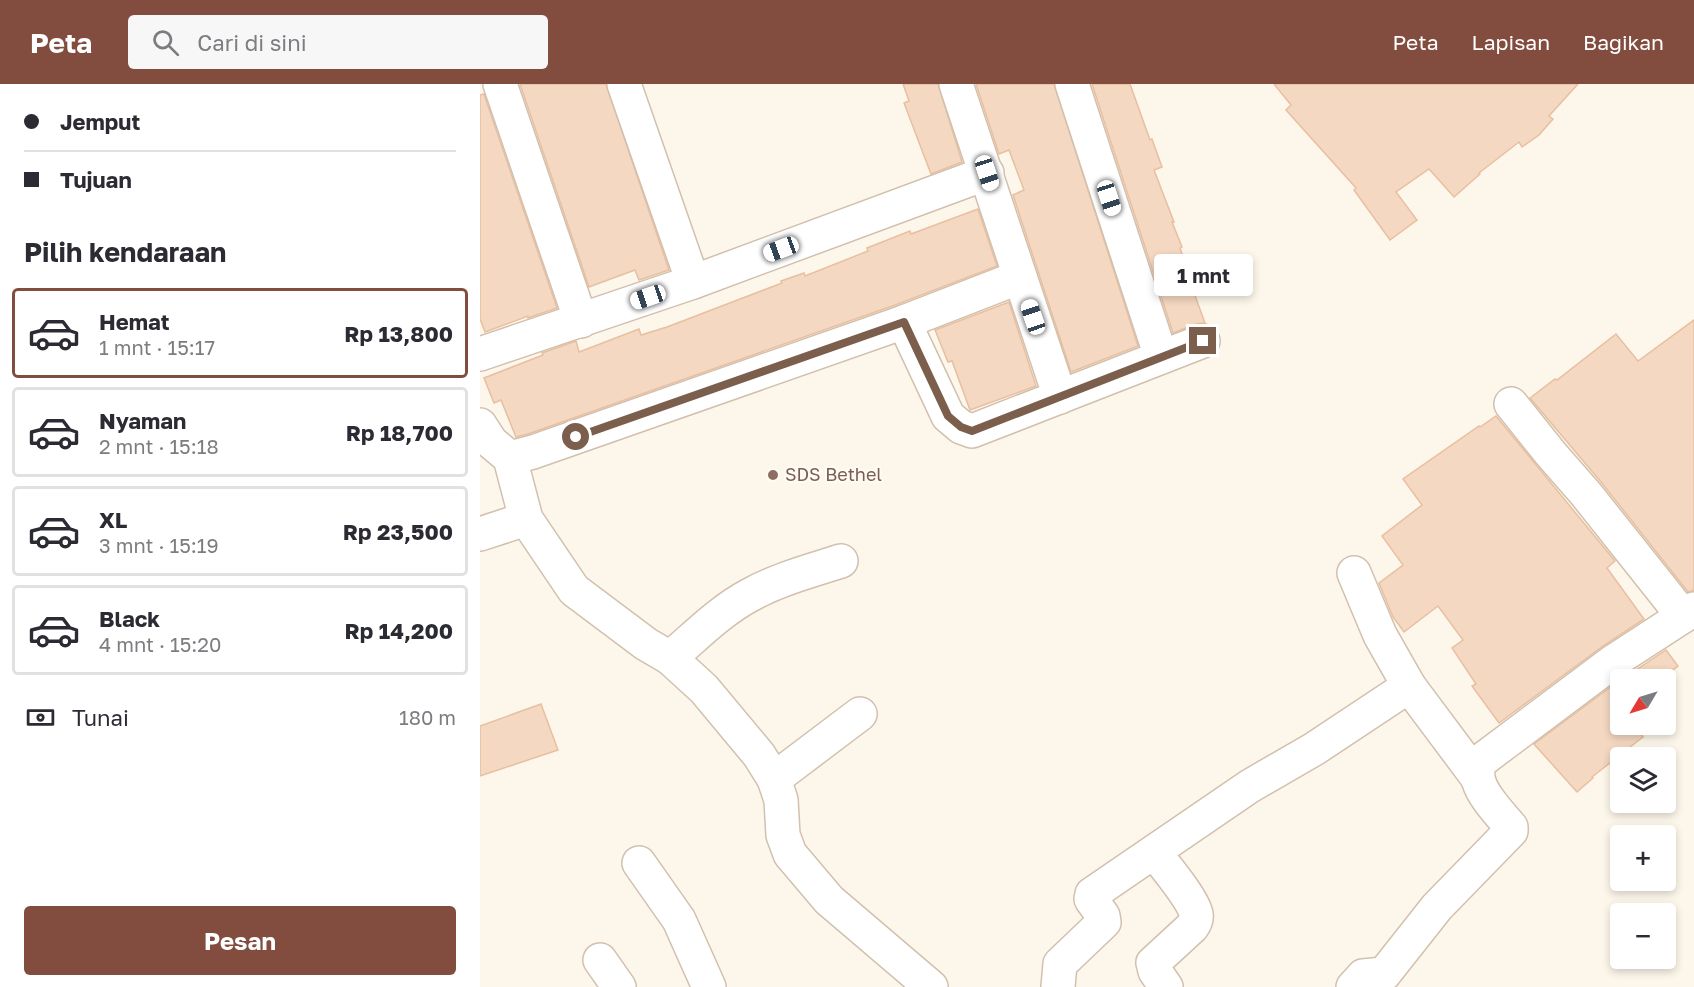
<!DOCTYPE html>
<html lang="id">
<meta charset="utf-8">
<style>
:root{--surface:#fff;--page:#f7f7f7;--text:#2b2b33;--muted:#7c7c81;--line:#e1e1e2;--accent:#824d3e}
body{margin:0;font-family:"Golos Text",sans-serif;background:var(--page);color:var(--text);height:100vh;display:flex;flex-direction:column;font-size:22px;white-space:nowrap}
*{box-sizing:border-box;margin:0}
p{font-size:20px;color:var(--muted)}
.icon{flex:none;width:33px;height:33px;fill:none;stroke:currentColor;stroke-width:2;stroke-linecap:round;stroke-linejoin:round}
.map{position:relative;flex:1;overflow:hidden}
.panel{display:flex;flex-direction:column;background:var(--surface);width:480px}
.panel>*{flex:none}
.banner{display:grid;align-content:center;height:132px;padding:0 24px;background:var(--surface)}
.needle{width:39px;rotate:232deg}
.fabs{position:absolute;left:1130px;top:585px;display:grid;gap:12px}
.fabs a{display:grid;place-items:center;width:66px;height:66px;border-radius:6px;background:var(--surface);box-shadow:0 3px 9px #0003;font-size:30px}
.end{position:absolute;width:27px;height:27px;margin:-14px;border:8px solid #7b5e4b;background:#fff;box-shadow:0 0 0 3px #fff}
.from{border-radius:50%}
.bubble{position:absolute;height:42px;border-radius:6px;background:var(--surface);box-shadow:0 3px 9px #0003;font-size:20px;font-weight:700;line-height:42px;text-align:center}
.car{position:absolute;width:18px;height:36px;margin:-18px -9px;border-radius:8px;box-shadow:0 0 4px 2px #0007;background:linear-gradient(#fff 24%,#345 0 40%,#fff 0 76%,#345 0 86%,#fff 0)}
.banner b{display:flex;align-items:center;gap:21px;height:57px;font-size:22px}
.banner b+b{border-top:2px solid var(--line)}
.banner i{width:15px;height:15px;background:var(--text)}
ul{padding:0;list-style:none}
li{display:flex;align-items:center;gap:18px;height:90px;margin:0 12px 9px;padding:0 12px;border:3px solid var(--line);border-radius:6px}
li div{flex:1}
li b{display:block;font-size:22px}
li em{font-style:normal;font-weight:700}
li.on{border-color:var(--accent)}
li>.icon{width:54px;height:54px;stroke-width:1.5}
h2{padding:0 24px;font-size:27px;line-height:72px}
.pay{display:flex;align-items:center;gap:15px;height:66px;padding:0 24px;font-size:22px}
.pay p{margin-inline-start:auto}
.action{display:flex;gap:12px;margin-top:auto;padding:12px 24px}
.action a{flex:1;height:69px;border-radius:6px;background:var(--accent);color:#fff;font-size:24px;font-weight:700;line-height:69px;text-align:center}
header{display:flex;align-items:center;gap:36px;box-sizing:border-box;height:84px;padding:0 30px;background:var(--accent);color:#fff}
header strong{font-size:28px}
nav{display:flex;gap:33px;margin-inline-start:auto;font-size:21px}
.search{width:420px;height:54px;background:var(--page);display:flex;align-items:center;gap:15px;box-sizing:border-box;padding:0 21px;border-radius:6px;color:var(--muted);font-size:22px}
main{display:flex;flex:1;min-height:0}
.map>svg:first-child{display:block}
.building{fill:#f4d8c1;stroke:#e8bfa0;stroke-width:1.5}
.lines{fill:none;stroke-linecap:round;stroke-linejoin:round}
.minor-casing{stroke:#d2c0ae;stroke-width:36}
.minor{stroke:#fff;stroke-width:33}
.route{stroke:#7b5e4b;stroke-width:8}
.education-dot{fill:#8d6e63;stroke:#fffaf2;stroke-width:2}
.labels{text-anchor:middle;stroke-width:4.5;stroke-linejoin:round;paint-order:stroke}
.education-label{font-size:18px;fill:#785e54;stroke:#fffaf2;text-anchor:start}
</style>
<header>
<strong>Peta</strong>
<div class="search"><svg class="icon" aria-label="search" viewBox="0 0 24 24"><circle cx="10" cy="10" r="6"/><path d="M15 15l6 6"/></svg>Cari di sini</div>
<nav><a>Peta</a><a>Lapisan</a><a>Bagikan</a></nav>
</header>
<main>
<section class="panel">
<div class="banner">
<b><i class="from"></i>Jemput</b>
<b><i></i>Tujuan</b>
</div>
<h2>Pilih kendaraan</h2>
<ul>
<li class="on"><svg class="icon" aria-label="car" viewBox="0 0 24 24"><path d="M5 17H2v-5l4-1 3-4h7l3 4 3 1v5h-3M9 17h6M6 11h13"/><circle cx="7" cy="17" r="2"/><circle cx="17" cy="17" r="2"/></svg><div><b>Hemat</b><p>1 mnt · 15:17</p></div><em>Rp 13,800</em></li>
<li><svg class="icon" aria-label="car" viewBox="0 0 24 24"><path d="M5 17H2v-5l4-1 3-4h7l3 4 3 1v5h-3M9 17h6M6 11h13"/><circle cx="7" cy="17" r="2"/><circle cx="17" cy="17" r="2"/></svg><div><b>Nyaman</b><p>2 mnt · 15:18</p></div><em>Rp 18,700</em></li>
<li><svg class="icon" aria-label="car" viewBox="0 0 24 24"><path d="M5 17H2v-5l4-1 3-4h7l3 4 3 1v5h-3M9 17h6M6 11h13"/><circle cx="7" cy="17" r="2"/><circle cx="17" cy="17" r="2"/></svg><div><b>XL</b><p>3 mnt · 15:19</p></div><em>Rp 23,500</em></li>
<li><svg class="icon" aria-label="car" viewBox="0 0 24 24"><path d="M5 17H2v-5l4-1 3-4h7l3 4 3 1v5h-3M9 17h6M6 11h13"/><circle cx="7" cy="17" r="2"/><circle cx="17" cy="17" r="2"/></svg><div><b>Black</b><p>4 mnt · 15:20</p></div><em>Rp 14,200</em></li>
</ul>
<div class="pay"><svg class="icon" aria-label="cash" viewBox="0 0 24 24"><path d="M3 7h18v10H3z"/><circle cx="12" cy="12" r="2"/></svg>Tunai<p>180 m</p></div>
<div class="action"><a>Pesan</a></div>
</section>
<div class="map">
<svg width="1214" height="903" viewBox="0 0 1214 903">
<rect width="100%" height="100%" fill="#fdf7eb"/>
<!-- building -->
<g class="building">
<path d="M40,0H126L189,186L159,196L155,186L109,203Z"/>
<path d="M423,0H458L482,78L451,90L424,19L429,17Z"/>
<path d="M496,0H574L658,262L591,288L533,111L544,106L529,66L519,70Z"/>
<path d="M612,0H650L670,56L672,55L682,83L674,86L694,138H692L702,163L700,164L706,181H704L725,239L716,240L693,249Z"/>
<path d="M794,0H1098L1069,32L1073,35L1059,51L1042,63L1039,58L999,89L1000,90L974,113L949,85L916,108L937,136L910,156L874,106L876,104L806,26L811,21Z"/>
<path d="M4,10L77,224L48,234V232L5,248L0,235V11Z"/>
<path d="M498,125L517,182L418,220L48,350L36,353L21,316L14,319L4,294L63,271L62,269L96,257L99,268L159,245L161,251L187,243L302,199L301,197L324,189L325,192L388,167L387,164L430,147L431,150Z"/>
<path d="M529,218L556,302L490,326L472,277L468,278L455,246Z"/>
<path d="M1214,236V506L1208,508L1121,398L1050,314L1075,295L1077,296L1136,250L1158,277Z"/>
<path d="M1016,332L1135,477L1127,484L1164,535L1123,562L1019,639L992,602L996,600L972,564L983,556L958,522L924,548L913,533L899,499L923,481L902,452L942,421L923,395L999,342L1000,343Z"/>
<path d="M1186,566L1198,582L1180,596H1141Z"/>
<path d="M1140,596V640H1152L1163,653L1112,693L1113,694L1097,708L1054,660Z"/>
<path d="M61,620L78,666L0,692V642Z"/>
</g>
<g class="lines">
<defs>
<g id="minor">
<path d="M20,0L101,237"/>
<path d="M144,0L213,198"/>
<path d="M476,0L580,313"/>
<path d="M592,0L681,273"/>
<path d="M424,238L540,193"/>
<path d="M0,270L213,198L507,89"/>
<path d="M1031,320L1071,370L1106,410L1203,532"/>
<path d="M0,341L11,358L30,374L46,435L94,506L166,560L190,574L224,605L279,671L294,695L301,716L303,751L310,770L349,816L451,903"/>
<path d="M30,374L53,368L424,238L468,332L481,343L492,347L723,257"/>
<path d="M0,450L46,435"/>
<path d="M874,489L900,551L929,602L997,693"/>
<path d="M190,574C216,552 240,527 270,511C299,495 330,487 361,477"/>
<path d="M294,695L380,630"/>
<path d="M674,768C684,781 713,815 716,830C717,835 715,839 712,843L673,879L675,887L686,903"/>
<path d="M159,779L199,836L229,903"/>
<path d="M120,876L139,903"/>
<path d="M578,903L580,880L624,838L623,832L611,815L612,810L770,702L834,665L929,602"/>
<path d="M873,903L883,892L904,890L957,823L1031,747V743C1018,727 986,698 1002,676L1134,577L1214,525"/>
</g>
</defs>
<!-- minor casing -->
<use href="#minor" class="minor-casing"/>
<!-- minor -->
<use href="#minor" class="minor"/>
</g>
<g class="lines">
<!-- route -->
<path class="route" d="M96,353L424,238L468,332L481,343L492,347L723,257"/>
</g>
<!-- markers -->
<circle class="education-dot" cx="293" cy="391" r="6"/>
<g class="labels">
<!-- education labels -->
<g class="education-label">
<text x="305" y="397">SDS Bethel</text>
</g>
</g>
</svg>
<div class="fabs">
<a><svg class="needle" viewBox="-14 -14 28 28"><path d="M0-13l5 13h-10z" fill="#e53935"/><path d="M0 13l5-13h-10z" fill="#7c7c81"/></svg></a>
<a><svg class="icon" aria-label="layers" viewBox="0 0 24 24"><path d="M12 4l9 5-9 5-9-5zM3 14l9 5 9-5"/></svg></a>
<a>+</a>
<a>−</a>
</div>
<i class="end from" style="left:96px;top:353px"></i>
<i class="end" style="left:723px;top:257px"></i>
<div class="bubble" style="left:674px;top:170px;width:99px">1 mnt</div>
<i class="car" style="left:507px;top:89px;rotate:162deg"></i>
<i class="car" style="left:629px;top:114px;rotate:162deg"></i>
<i class="car" style="left:301px;top:165px;rotate:250deg"></i>
<i class="car" style="left:168px;top:213px;rotate:251deg"></i>
<i class="car" style="left:553px;top:233px;rotate:341deg"></i>
</div>
</main>
